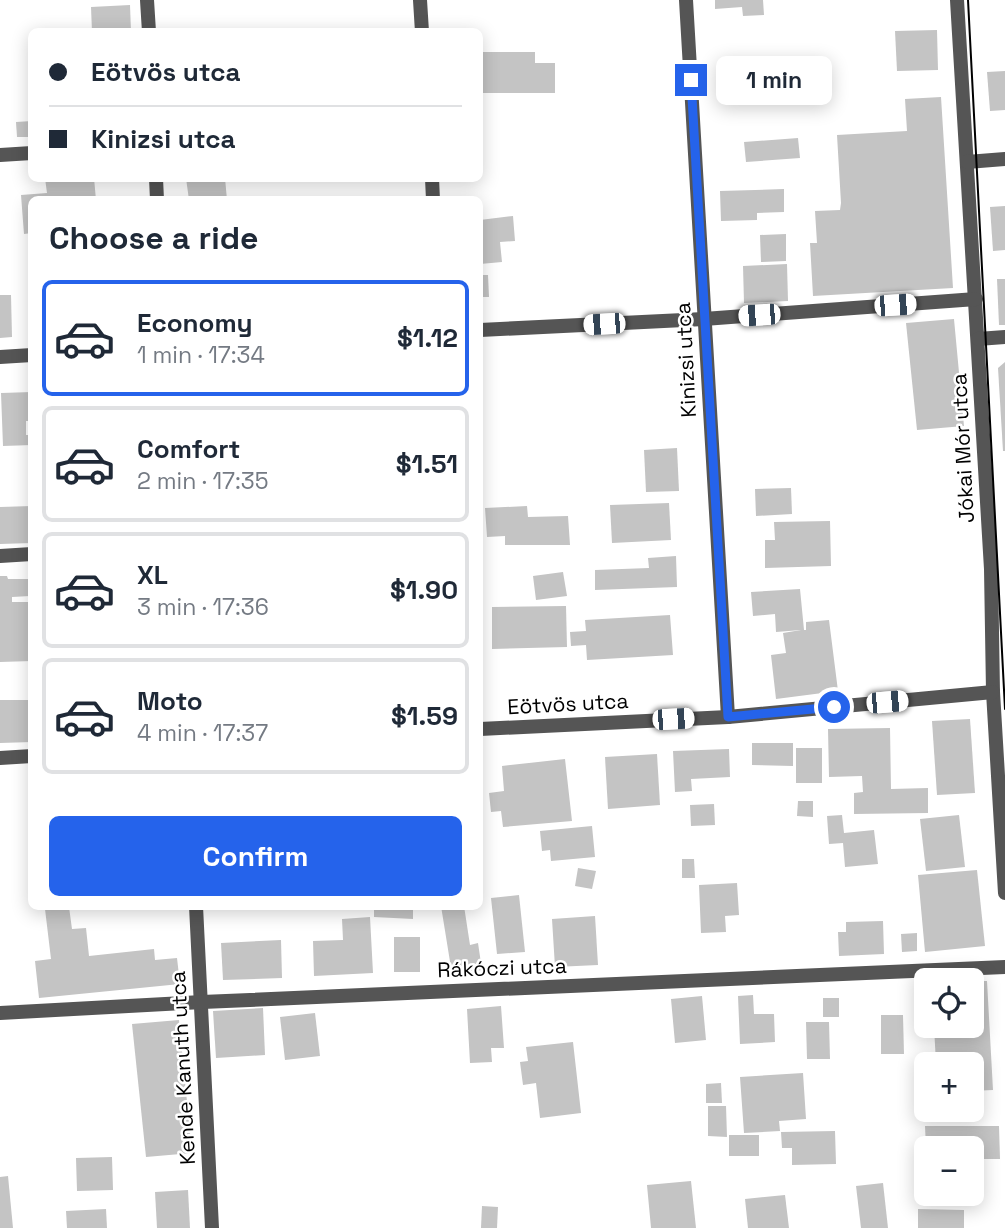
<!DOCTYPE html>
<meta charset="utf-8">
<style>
:root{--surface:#fff;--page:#f2f2f3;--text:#1f2937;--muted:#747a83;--line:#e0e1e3;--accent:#2563eb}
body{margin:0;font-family:"Space Grotesk",sans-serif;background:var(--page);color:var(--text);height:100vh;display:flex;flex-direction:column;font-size:26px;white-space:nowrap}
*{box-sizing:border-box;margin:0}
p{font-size:23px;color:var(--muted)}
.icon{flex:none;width:38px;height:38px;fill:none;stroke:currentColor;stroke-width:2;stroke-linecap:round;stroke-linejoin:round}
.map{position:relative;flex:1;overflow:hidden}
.sheet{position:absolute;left:28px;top:196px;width:455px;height:714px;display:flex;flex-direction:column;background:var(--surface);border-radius:10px;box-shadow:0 4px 18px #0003}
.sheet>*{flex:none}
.hud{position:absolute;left:28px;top:28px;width:455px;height:154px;border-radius:10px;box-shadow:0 4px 18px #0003;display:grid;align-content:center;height:154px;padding:0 21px;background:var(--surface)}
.controls{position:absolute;left:914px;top:968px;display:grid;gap:14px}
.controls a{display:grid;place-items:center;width:70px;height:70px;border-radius:10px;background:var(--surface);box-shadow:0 4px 18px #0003;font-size:35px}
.end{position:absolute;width:32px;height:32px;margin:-16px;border:9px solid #2563eb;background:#fff;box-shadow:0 0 0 4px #fff}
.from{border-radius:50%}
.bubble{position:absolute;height:49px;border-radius:10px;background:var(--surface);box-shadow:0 4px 18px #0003;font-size:23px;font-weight:600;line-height:49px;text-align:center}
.car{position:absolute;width:21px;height:42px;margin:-21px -10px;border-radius:9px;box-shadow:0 0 5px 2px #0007;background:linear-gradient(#fff 24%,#345 0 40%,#fff 0 76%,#345 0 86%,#fff 0)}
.hud b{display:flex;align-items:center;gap:24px;height:66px;font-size:26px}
.hud b+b{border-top:2px solid var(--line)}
.hud i{width:18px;height:18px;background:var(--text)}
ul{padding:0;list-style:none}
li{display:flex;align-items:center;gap:21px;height:116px;margin:0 14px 10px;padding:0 7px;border:4px solid var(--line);border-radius:10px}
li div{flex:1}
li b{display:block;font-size:26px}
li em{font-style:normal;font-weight:600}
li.on{border-color:var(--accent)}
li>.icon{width:63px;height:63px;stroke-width:1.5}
h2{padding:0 21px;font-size:32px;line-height:84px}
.action{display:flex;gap:14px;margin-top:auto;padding:14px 21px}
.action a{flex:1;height:80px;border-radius:10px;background:var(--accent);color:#fff;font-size:28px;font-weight:600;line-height:80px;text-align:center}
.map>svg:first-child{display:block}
.building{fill:#c4c4c4}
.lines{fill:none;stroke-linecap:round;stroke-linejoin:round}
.street{stroke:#555;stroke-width:14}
.tram{stroke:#000;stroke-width:2}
.route{stroke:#2563eb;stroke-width:9}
.labels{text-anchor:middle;stroke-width:5;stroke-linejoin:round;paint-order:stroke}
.street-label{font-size:21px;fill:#000;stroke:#fff}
</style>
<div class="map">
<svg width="1005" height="1228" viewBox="0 0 1005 1228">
<rect width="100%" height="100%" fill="#fff"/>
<!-- building -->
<g class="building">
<path d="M715,0H763L764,15L743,16L742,7L715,9Z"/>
<path d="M130,5L131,32H92L91,7Z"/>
<path d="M937,30L938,70L897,71L895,31Z"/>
<path d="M483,52H535V63H555V93H480V68H483Z"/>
<path d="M1005,71V110L990,111L987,72Z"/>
<path d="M941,97L953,288L813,296L810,243H817L815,211L840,210L841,203L837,135L907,131L905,99Z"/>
<path d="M32,121V137H17L16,122Z"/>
<path d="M798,138L800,158L746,162L744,142Z"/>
<path d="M45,178H94L96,200H32V233L24,234L21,195L47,193Z"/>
<path d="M186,178H225L227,200H189Z"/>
<path d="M784,189V212L757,213V220L721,221L720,191Z"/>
<path d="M1005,206V250L993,251L990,207Z"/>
<path d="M513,216L515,241L500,242L502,262L480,264V220Z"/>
<path d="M786,234V261L761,262L760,235Z"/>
<path d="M787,264L788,301L744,303L743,266Z"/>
<path d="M480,275H488L489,297H480Z"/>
<path d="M997,279H1005V325H999Z"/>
<path d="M0,295H11L12,337L0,338Z"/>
<path d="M954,319L964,426L917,430L906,323Z"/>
<path d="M1005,362V451H1003L998,368Z"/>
<path d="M32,392V421H26V435H32V445L3,446L1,393Z"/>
<path d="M677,448L679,491L646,492L644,450Z"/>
<path d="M791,488L792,514L756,516L755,489Z"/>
<path d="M669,503L671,540L612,543L610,505Z"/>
<path d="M32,506V543L0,544V507Z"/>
<path d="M527,506L528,517L568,516L570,545H505V536L487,537L485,508Z"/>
<path d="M830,521L831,566L765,568V540H775L774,522Z"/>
<path d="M676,556L677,587L595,590V570L649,568L648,558Z"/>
<path d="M563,572L567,596L536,600L533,576Z"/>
<path d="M0,576H7L8,579H29L30,596L12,597V602H32V661L0,662Z"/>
<path d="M800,589L804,630H806V622L829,620L838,691L776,699L771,655L786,653L783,633L801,630L776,632L775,614L753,616L751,592Z"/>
<path d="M566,606L567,647L492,649V607Z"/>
<path d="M670,615L673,655L587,660L586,645L571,646L570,632L586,631L585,620Z"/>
<path d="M0,700H32V742L0,743Z"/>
<path d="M970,719L975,793L937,795L932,721Z"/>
<path d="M890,728L891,789L928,788V813L854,814V793L863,792L862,776L829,777L828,729Z"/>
<path d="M752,743H793V766L752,765Z"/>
<rect x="796" y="748" width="26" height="35"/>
<path d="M729,749L730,777L691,779L692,791L675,792L673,751Z"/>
<path d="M657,754L660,805L608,809L605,757Z"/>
<path d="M565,759L572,821L503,827L501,811L491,812L489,793L504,791L502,766Z"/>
<path d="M798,801H813V817L797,816Z"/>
<path d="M714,804L715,825L691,826L690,805Z"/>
<path d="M842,815L844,833L874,830L878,864L845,867L843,843L829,844L827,816Z"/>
<path d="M959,815L965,867L926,871L920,819Z"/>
<path d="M592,826L595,857L551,861L550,850L542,851L540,831Z"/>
<path d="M682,859H694L695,878H682Z"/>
<path d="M578,868L596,871L592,889L575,886Z"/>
<path d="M977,870L985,946L925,952L918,875Z"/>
<path d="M737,883L739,915L725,916L726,932L701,933L699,885Z"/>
<path d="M519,895L525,952L497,954L491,898Z"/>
<path d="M374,906H413V919L374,917Z"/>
<path d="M441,906H464L470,945L478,943L482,970L452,974Z"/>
<path d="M69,907L72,929L86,928L89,956L154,949L155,960L177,958L180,984L39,998L35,961L51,959L45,909Z"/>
<path d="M595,916L598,965L555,967L552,919Z"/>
<path d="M370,917L373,973L314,976L313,941L343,940L342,919Z"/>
<path d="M883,921L884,954L839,956L838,932H846V922Z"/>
<path d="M917,933V951L902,952L901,934Z"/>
<rect x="394" y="937" width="26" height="35"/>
<path d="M281,940L282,978L223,980L221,943Z"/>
<path d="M971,981H987L993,1090L971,1091V1064H936L934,1026H971Z"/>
<path d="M753,995L754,1014H774L775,1042L740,1044L738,996Z"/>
<path d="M702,996L706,1040L675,1043L671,999Z"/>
<rect x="823" y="998" width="16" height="19"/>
<path d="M501,1006L504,1048H491L492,1062L470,1063L467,1009Z"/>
<path d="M263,1008L265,1055L216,1058L213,1011Z"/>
<path d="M315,1013L320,1056L285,1060L280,1017Z"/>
<path d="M881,1015H903L904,1054H881Z"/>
<path d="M179,1020L192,1153L146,1157L132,1024Z"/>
<path d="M806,1022H829L830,1059H807Z"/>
<path d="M573,1042L581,1113L540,1118L536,1083L523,1085L520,1062L528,1061L526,1047Z"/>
<path d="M803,1073L806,1119L779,1121L780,1131L744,1133L740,1077Z"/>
<path d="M721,1083L722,1103H706V1084Z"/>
<path d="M708,1106H726L727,1137L708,1136Z"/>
<path d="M925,1126H999L1000,1159H971V1148H926Z"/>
<path d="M835,1131L836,1164L792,1165V1148H782L781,1132Z"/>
<rect x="729" y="1135" width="30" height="21"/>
<path d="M112,1157L113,1190L77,1191L76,1158Z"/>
<path d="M8,1176L13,1228H0V1177Z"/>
<path d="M691,1181L696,1228H651L647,1185Z"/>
<path d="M883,1183L888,1228H861L856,1186Z"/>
<path d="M188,1190L190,1228H157L155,1192Z"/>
<path d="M785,1195L789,1228H748L745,1199Z"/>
<path d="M482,1206L498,1207L497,1228H481Z"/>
<path d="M106,1209L107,1228H67L66,1211Z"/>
<path d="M918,1209L964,1210V1228H918Z"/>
</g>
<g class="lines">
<!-- street -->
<g class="street">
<path d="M147,0L149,32"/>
<path d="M420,0L422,32"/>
<path d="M686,0L728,717"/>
<path d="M957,0L991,569L993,692L1005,893"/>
<path d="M0,155L32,153"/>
<path d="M967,162L1005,159"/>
<path d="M156,178L157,200"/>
<path d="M432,178L433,200"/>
<path d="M480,330L704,319L976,299"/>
<path d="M978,339L1005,337"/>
<path d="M0,357L32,355"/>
<path d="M0,556L32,554"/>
<path d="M480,729L728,717L993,692"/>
<path d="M0,758L32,756"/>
<path d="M196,906L212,1228"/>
<path d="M0,1013L202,1002L1005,967"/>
</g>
<!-- tram -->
<path class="tram" d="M968,0L1005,709"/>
</g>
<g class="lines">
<!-- route -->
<path class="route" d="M691,80L728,717L834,707"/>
</g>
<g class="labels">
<!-- street labels -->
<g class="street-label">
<text transform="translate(686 360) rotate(-93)" y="7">Kinizsi utca</text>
<text transform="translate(963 448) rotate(-93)" y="7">Jókai Mór utca</text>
<text transform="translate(568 704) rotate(-3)" y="7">Eötvös utca</text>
<text transform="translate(502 968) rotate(-2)" y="7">Rákóczi utca</text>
<text transform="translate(183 1068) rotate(-93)" y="7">Kende Kanuth utca</text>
</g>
</g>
</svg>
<div class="controls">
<a><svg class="icon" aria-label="locate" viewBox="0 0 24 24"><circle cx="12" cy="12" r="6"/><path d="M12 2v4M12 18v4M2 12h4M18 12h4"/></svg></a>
<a>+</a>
<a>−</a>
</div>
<i class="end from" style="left:834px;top:707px"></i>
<i class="end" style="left:691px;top:80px"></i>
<div class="bubble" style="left:716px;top:56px;width:116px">1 min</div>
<i class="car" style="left:895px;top:305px;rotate:86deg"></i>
<i class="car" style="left:759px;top:315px;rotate:266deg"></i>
<i class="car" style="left:604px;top:324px;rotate:267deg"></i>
<i class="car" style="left:887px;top:702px;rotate:85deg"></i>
<i class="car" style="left:673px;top:719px;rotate:87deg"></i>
<div class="hud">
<b><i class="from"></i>Eötvös utca</b>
<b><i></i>Kinizsi utca</b>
</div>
<section class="sheet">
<h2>Choose a ride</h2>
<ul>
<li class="on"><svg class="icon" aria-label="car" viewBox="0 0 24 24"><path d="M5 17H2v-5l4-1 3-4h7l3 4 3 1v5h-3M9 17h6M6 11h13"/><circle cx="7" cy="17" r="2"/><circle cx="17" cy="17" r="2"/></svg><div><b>Economy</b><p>1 min · 17:34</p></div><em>$1.12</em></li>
<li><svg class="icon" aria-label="car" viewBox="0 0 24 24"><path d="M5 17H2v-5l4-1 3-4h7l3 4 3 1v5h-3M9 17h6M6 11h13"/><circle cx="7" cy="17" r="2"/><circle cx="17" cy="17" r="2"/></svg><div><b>Comfort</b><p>2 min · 17:35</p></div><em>$1.51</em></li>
<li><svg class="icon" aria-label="car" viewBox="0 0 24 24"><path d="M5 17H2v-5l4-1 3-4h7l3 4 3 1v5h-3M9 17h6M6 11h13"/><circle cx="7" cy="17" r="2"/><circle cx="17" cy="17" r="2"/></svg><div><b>XL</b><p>3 min · 17:36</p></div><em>$1.90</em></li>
<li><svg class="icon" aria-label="car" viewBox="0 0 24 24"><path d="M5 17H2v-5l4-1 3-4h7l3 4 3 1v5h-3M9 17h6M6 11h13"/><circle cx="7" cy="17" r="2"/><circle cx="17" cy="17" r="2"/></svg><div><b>Moto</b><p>4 min · 17:37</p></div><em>$1.59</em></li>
</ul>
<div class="action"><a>Confirm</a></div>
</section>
</div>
